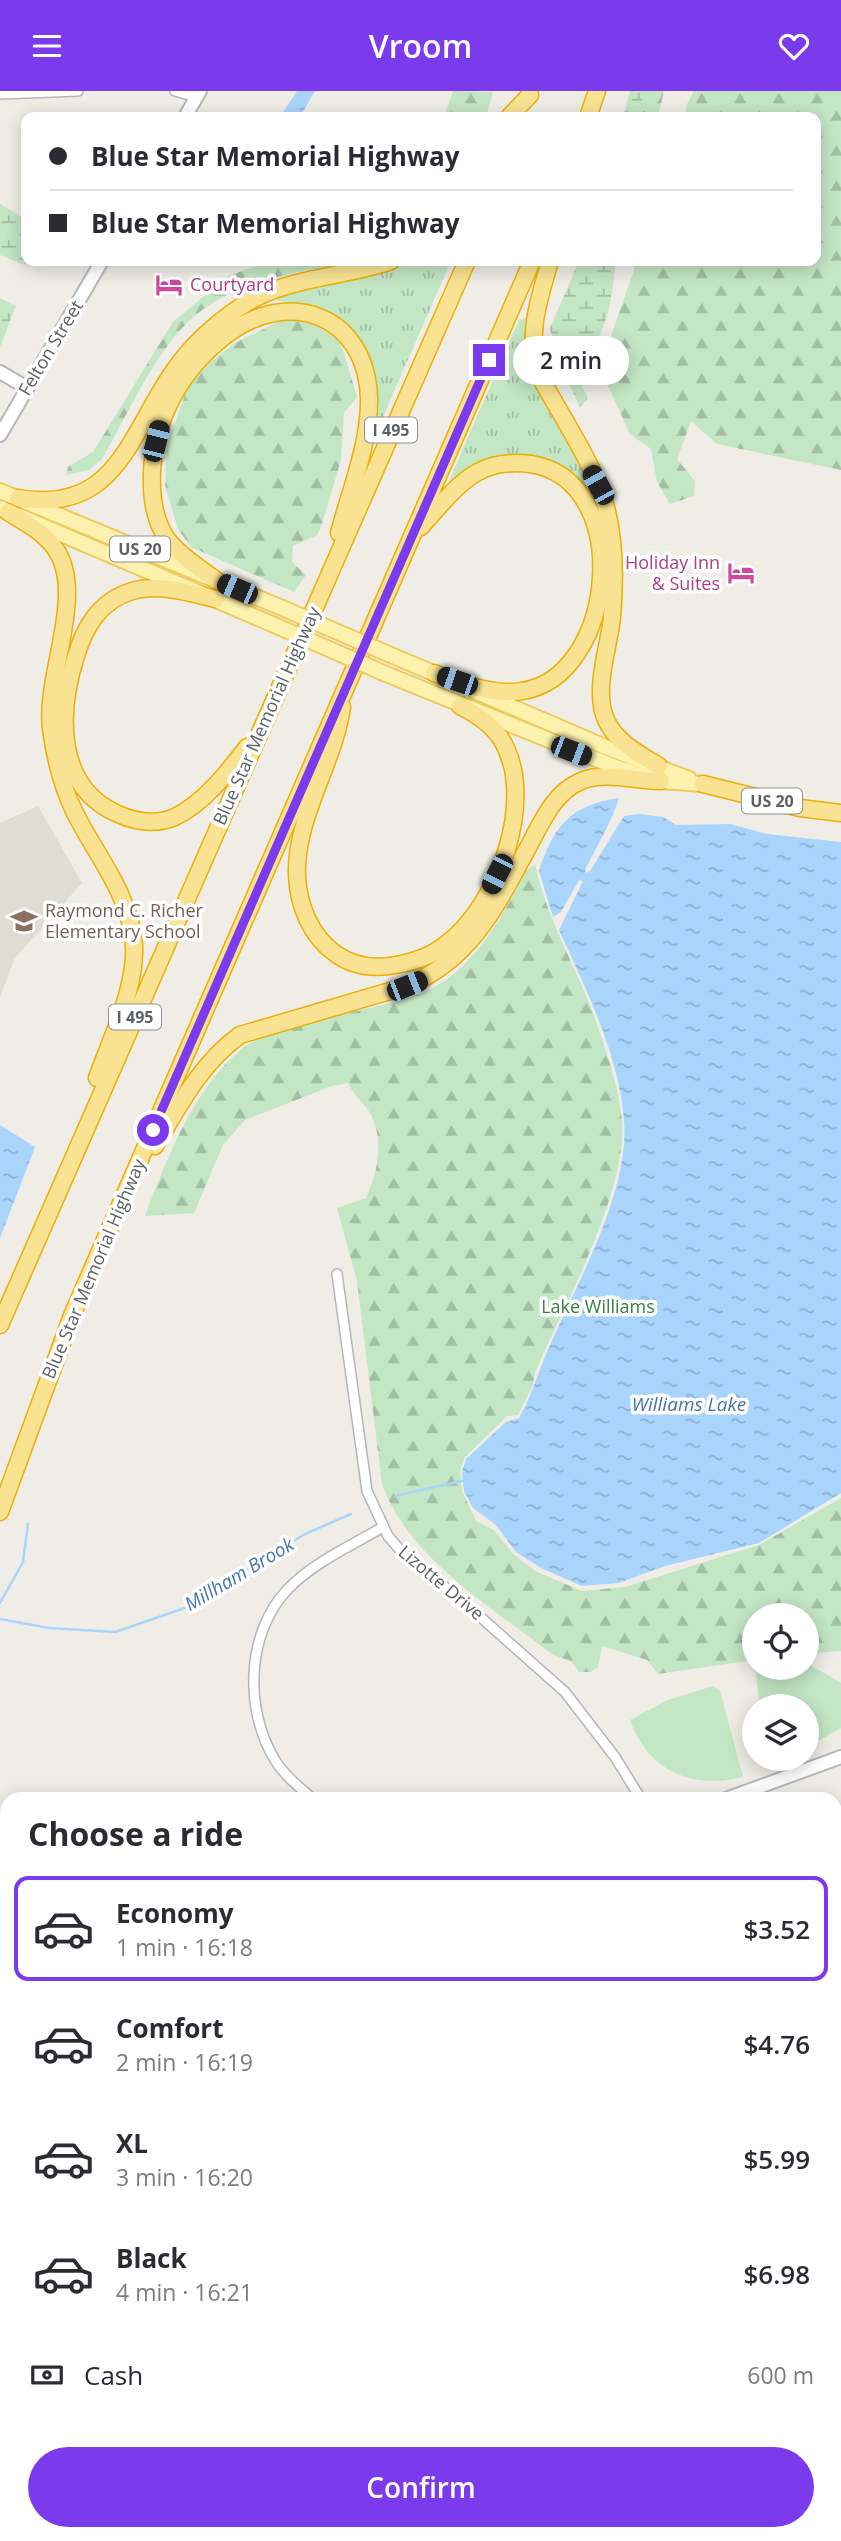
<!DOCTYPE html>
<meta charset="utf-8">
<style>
:root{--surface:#fff;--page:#f2f2f3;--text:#2b2b33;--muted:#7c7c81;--line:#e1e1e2;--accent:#7c3aed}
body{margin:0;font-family:"Open Sans",sans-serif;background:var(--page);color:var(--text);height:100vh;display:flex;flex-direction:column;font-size:26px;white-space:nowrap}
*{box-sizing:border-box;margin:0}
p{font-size:23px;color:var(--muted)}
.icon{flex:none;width:38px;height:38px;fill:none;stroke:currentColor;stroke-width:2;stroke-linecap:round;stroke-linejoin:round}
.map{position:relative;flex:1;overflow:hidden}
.sheet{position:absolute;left:0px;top:1701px;width:842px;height:749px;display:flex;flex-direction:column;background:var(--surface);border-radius:21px 21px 0 0;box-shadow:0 4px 18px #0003}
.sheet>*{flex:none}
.top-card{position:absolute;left:21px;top:21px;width:800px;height:154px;border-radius:14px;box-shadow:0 4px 18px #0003;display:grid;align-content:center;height:154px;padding:0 28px;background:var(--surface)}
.buttons{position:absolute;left:742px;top:1512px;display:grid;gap:14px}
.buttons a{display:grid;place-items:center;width:77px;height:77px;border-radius:50%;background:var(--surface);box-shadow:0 4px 18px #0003;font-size:35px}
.end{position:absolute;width:32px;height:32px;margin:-16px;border:9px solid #7c3aed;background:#fff;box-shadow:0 0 0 4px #fff}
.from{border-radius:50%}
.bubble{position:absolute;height:49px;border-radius:24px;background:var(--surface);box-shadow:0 4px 18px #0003;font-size:23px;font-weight:600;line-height:49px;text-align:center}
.car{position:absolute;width:21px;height:42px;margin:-21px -10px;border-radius:9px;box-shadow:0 0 5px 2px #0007;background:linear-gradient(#222 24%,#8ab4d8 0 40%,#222 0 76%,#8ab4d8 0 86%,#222 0)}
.top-card b{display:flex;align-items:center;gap:24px;height:66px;font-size:26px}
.top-card b+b{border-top:2px solid var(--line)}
.top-card i{width:18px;height:18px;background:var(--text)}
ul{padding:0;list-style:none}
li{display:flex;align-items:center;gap:21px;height:105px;margin:0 14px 10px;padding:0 14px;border:4px solid transparent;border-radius:14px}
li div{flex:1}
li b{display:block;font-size:26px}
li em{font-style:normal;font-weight:600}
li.current{border-color:var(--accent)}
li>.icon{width:63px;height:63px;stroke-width:1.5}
h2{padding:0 28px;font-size:32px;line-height:84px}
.pay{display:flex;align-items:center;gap:18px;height:77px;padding:0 28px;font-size:26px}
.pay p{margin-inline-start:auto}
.cta{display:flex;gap:14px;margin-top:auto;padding:14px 28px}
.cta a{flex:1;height:80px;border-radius:42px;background:var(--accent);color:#fff;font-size:28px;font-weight:600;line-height:80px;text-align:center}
header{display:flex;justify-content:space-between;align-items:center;height:91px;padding:0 28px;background:var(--accent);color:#fff;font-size:32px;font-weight:600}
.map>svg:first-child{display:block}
.education{fill:#dfdcd4}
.grass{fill:url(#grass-tufts)}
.forest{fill:url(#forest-firs)}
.wetland{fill:url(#wetland-marsh)}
.pitch{fill:#c3e6c4}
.water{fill:url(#water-ripples)}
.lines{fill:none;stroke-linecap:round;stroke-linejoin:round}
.stream{stroke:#a9d5fc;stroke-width:2.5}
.street-casing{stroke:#b3b6ba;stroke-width:12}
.secondary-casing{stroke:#b4b8bc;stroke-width:16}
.primary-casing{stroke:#edcb61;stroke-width:18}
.highway-casing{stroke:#ecae08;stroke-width:19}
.street{stroke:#fff;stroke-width:9}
.secondary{stroke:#fff;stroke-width:12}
.primary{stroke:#fcf2ad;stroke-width:14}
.highway{stroke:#f9e392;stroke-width:16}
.primary-bridge-casing{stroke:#edcb61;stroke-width:18;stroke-linecap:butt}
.primary-bridge{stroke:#fcf2ad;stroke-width:14}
.route{stroke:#7c3aed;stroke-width:9}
.labels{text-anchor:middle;stroke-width:7;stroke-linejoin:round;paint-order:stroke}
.shield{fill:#fff;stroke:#8e9093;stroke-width:2}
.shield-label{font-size:16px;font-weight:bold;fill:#5d6165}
.hotel-label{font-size:18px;fill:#b23c85;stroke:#fff;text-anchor:start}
.street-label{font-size:18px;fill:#5d6165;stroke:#fff}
.education-label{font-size:18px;fill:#785e54;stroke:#fff;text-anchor:start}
.park-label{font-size:18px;fill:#38823e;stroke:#fff}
.water-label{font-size:19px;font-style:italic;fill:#4574ae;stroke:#fff}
</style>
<header><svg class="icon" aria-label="menu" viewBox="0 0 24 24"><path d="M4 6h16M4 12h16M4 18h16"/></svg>Vroom<svg class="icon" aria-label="heart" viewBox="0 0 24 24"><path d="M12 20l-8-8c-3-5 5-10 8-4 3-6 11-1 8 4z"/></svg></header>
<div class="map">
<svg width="841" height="2450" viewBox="0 0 841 2450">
<defs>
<pattern id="grass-tufts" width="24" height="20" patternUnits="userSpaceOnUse" patternTransform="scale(1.75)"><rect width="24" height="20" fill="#c3e6c4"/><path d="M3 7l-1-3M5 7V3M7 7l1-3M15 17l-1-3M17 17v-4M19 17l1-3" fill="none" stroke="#a2bea3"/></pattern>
<pattern id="forest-firs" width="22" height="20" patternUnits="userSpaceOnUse" patternTransform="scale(1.75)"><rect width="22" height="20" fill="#c3e6c4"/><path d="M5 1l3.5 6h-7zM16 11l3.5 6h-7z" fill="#a2bea3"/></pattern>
<pattern id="wetland-marsh" width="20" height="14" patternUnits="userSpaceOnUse" patternTransform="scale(1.75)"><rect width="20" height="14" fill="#c3e6c4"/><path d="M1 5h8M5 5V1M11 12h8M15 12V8" fill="none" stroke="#a2bea3"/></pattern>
<pattern id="water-ripples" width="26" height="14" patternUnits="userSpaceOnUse" patternTransform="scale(1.75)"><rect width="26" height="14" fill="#a9d5fc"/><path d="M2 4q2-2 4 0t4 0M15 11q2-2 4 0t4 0" fill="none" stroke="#8db0d0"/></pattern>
</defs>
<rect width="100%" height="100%" fill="#efede6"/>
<!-- education -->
<path class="education" d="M38,715L82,792L15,867L0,906V732Z"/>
<!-- grass -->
<g class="grass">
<path d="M409,170H451L375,344L372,343C382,286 371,237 312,215C298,210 283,213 270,207Z"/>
<path d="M528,226L554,324L584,381L597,415L563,378L521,364L453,393L449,390L519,229Z"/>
</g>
<!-- forest -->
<g class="forest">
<path d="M453,0L493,1L486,26H444Z"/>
<path d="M645,0H664L658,26H637Z"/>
<path d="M694,0H841V379L717,353L691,330L677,368L695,390L694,405L670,413L657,391L651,358L630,343L600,277L637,170H816V26H685L687,13Z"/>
<path d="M274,170H363C305,179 231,189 188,231C152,266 127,325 102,368L89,379L66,384L68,376L93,361L173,231L230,184Z"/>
<path d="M284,228L313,233L340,249L357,306L344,322L341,369L321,436L317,444L293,455L292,471L306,484L294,501L191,456L178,438L165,394L167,354L187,298L209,272L235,252Z"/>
<path d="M535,773C546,826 574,872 593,922C605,957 619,994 622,1030C627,1102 564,1215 535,1281L533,1294L518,1324L507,1325L465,1366L460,1380L462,1400L476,1430L494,1439L513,1463L537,1481L582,1500L625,1496L759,1454L841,1407V1560L807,1563V1524H754V1569L658,1583L647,1569L602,1555L598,1576L591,1581H579L571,1570L553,1564C492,1516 409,1468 382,1393L357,1190L337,1117L366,1107C379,1079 386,1041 365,1015C358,1007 353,1002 348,992L332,995L245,1029L223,1054L194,1122L145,1125C168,1066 199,981 257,948C277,937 307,933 329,927C358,919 388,914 417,904C472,884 501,827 527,779Z"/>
</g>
<!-- wetland -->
<g class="wetland">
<path d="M630,0H645L637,26H623Z"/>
<path d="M0,113L26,128V170H34L25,174L0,164Z"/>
<path d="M579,170H616C612,203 610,231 591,260C586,268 579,272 575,281L588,307L580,316L558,270L550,237Z"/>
<path d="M0,207L16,215L0,256Z"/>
</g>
<!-- pitch -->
<g class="pitch">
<path d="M807,1572L841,1592V1637L807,1656V1615H760L755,1577H807Z"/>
<path d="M713,1595L720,1600L743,1686C692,1699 648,1680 630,1629L668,1609Z"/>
</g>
<!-- water -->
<g class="water">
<path d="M297,0H315L300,26H280Z"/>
<path d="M619,707C611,732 597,755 585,779L586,782L590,780L624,725L639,723L663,726L676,734L730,733L767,743L841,751V1402L759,1452L665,1475L619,1492L582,1495L541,1477L516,1461L496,1434L473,1417L464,1400L462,1381L466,1368L506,1331L519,1327C534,1300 538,1280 550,1254C578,1191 630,1099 624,1029C619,964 586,898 559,839L583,790L579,789L561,821L553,826L539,780C554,734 571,714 619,707Z"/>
<path d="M0,1034L35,1056L0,1147Z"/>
</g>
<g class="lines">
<!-- stream -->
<g class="stream">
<path d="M395,1405L466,1389"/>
<path d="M0,1512L23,1471L28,1433"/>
<path d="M0,1528L49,1537L115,1541L185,1517L305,1443L351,1423"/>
</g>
<defs>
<g id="street">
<path d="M175,0L196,6"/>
<path d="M0,3L78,0"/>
<path d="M337,1183L367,1400L388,1445L407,1467L459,1507L565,1601L615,1666L641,1708"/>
<path d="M313,1708C300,1697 284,1684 275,1669C244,1619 246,1541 288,1498C314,1471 351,1455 383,1436"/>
<path d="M835,2049L841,2070"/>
<path d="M835,2289L841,2287"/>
<path d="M811,2443L814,2450"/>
</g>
<g id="secondary">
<path d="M185,26L200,0"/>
<path d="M0,281L27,297"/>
<path d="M0,344L102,170"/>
<path d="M726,1708L841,1666"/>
<path d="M0,1780L7,1781"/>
<path d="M835,1997L841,1995"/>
<path d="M402,2443L405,2450"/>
</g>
<g id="primary">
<path d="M0,400L280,516"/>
<path d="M0,417L272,533"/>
<path d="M393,565L443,586"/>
<path d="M386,583L618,677L661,690L703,693"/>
<path d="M475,600L603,655L689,688"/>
</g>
<g id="highway">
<path d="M509,26L530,4"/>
<path d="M588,26L597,0"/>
<path d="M550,170C539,208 527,242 538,282C559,322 597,377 607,420C615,454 615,491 612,526C609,557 592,601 607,631C618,652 639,663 659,675"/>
<path d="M18,407C117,424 129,343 175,278C192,254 215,233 240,216C284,186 342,187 391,170"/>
<path d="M8,421C24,431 42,440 54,456C88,501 44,584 51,638C55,667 61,693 74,720C95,763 131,804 134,855C136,898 111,947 97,987"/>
<path d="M421,436C438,417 456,393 478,381C494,372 513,371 530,373C635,388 617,586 522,600C494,605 461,592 434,582"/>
<path d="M216,489C199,477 180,464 167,448C154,429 151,404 152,381C154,327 182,278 225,245C288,196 366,223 369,307C370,352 350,400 339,442"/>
<path d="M216,508C189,502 159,492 132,500C100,510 85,535 76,565C58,621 55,696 118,723C136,731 156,734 175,726C204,712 228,681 247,656"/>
<path d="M342,616C334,673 295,726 297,784C298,814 311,846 336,863C354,876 374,878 396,874C414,871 431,865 445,854C498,816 538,706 501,648C492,633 476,623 460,615"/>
<path d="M703,693L800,717L841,722"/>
<path d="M155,1055C179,1015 201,972 240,944L407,895C473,868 499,810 531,751C543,728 555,701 581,690C604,680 636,690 661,690"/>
<path d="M0,1234L467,170"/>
<path d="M0,1421L73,1222L532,170"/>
</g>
</defs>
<!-- street casing -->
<use href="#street" class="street-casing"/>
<!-- secondary casing -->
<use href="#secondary" class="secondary-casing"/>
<!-- primary casing -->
<use href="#primary" class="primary-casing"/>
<!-- highway casing -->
<use href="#highway" class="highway-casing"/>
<!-- street -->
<use href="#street" class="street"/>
<!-- secondary -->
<use href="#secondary" class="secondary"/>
<!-- primary -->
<use href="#primary" class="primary"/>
<!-- highway -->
<use href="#highway" class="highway"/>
<defs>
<g id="primary-bridge">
<path d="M280,516L393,565"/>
<path d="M272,533L386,583"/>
</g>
</defs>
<!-- primary-bridge casing -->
<use href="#primary-bridge" class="primary-bridge-casing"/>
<!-- primary-bridge -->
<use href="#primary-bridge" class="primary-bridge"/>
</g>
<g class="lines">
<!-- route -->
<path class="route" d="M153,1039L489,269"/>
</g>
<!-- icons -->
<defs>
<symbol id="hotel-bare" viewBox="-9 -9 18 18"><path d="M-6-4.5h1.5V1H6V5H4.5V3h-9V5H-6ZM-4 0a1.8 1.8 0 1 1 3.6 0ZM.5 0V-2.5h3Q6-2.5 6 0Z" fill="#d1479c" stroke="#fff" stroke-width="2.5" paint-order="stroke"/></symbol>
<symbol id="school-bare" viewBox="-9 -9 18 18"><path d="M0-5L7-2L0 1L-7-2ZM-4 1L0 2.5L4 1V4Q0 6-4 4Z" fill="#8d6e63" stroke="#fff" stroke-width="2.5" paint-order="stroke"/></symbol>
</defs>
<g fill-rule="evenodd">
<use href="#hotel-bare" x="150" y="175" width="38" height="38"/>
<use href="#hotel-bare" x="722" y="463" width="38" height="38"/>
<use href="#school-bare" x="5" y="811" width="38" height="38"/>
</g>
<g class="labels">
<!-- shield labels -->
<g class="shield">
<rect x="365" y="326.5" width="52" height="25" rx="5"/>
<rect x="110" y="445.5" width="60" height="25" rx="5"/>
<rect x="742" y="697.5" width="60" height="25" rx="5"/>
<rect x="109" y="913.5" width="52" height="25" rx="5"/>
</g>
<g class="shield-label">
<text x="391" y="345">I 495</text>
<text x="140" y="464">US 20</text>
<text x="772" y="716">US 20</text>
<text x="135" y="932">I 495</text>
</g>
<!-- hotel labels -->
<g class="hotel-label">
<text x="190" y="200">Courtyard</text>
<text x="720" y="478" text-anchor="end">Holiday Inn<tspan x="720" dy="21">&amp; Suites</tspan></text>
</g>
<!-- street labels -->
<g class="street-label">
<text transform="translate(51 257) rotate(-59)" y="6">Felton Street</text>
<text transform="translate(267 625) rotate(-66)" y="6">Blue Star Memorial Highway</text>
<text transform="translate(94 1178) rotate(-67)" y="6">Blue Star Memorial Highway</text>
<text transform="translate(441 1492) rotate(40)" y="6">Lizotte Drive</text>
</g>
<!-- education labels -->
<g class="education-label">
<text x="45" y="826">Raymond C. Richer<tspan x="45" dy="21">Elementary School</tspan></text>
</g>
<!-- park labels -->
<g class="park-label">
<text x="598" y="1222">Lake Williams</text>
</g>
<!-- water labels -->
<g class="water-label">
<text x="689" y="1320">Williams Lake</text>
<text transform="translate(239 1483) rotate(-31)" y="7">Millham Brook</text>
</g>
</g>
</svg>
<div class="buttons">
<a><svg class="icon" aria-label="locate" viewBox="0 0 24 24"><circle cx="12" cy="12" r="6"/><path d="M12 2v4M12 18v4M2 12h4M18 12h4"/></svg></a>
<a><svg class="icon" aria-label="layers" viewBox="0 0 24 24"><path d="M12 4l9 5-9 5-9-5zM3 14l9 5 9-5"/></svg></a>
</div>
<i class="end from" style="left:153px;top:1039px"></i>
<i class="end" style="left:489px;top:269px"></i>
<div class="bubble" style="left:513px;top:245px;width:116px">2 min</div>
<i class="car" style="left:156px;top:350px;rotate:14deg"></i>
<i class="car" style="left:598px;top:394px;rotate:331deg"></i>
<i class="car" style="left:237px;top:498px;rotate:293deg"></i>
<i class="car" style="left:457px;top:590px;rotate:289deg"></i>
<i class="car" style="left:571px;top:660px;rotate:111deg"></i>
<i class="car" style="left:497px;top:783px;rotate:207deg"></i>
<i class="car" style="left:407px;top:895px;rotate:68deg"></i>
<div class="top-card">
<b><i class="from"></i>Blue Star Memorial Highway</b>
<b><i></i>Blue Star Memorial Highway</b>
</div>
<section class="sheet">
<h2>Choose a ride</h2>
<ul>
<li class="current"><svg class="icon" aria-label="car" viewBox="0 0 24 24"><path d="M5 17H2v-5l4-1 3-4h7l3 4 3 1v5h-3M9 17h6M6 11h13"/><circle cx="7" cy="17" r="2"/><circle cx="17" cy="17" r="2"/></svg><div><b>Economy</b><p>1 min · 16:18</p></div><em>$3.52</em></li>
<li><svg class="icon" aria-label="car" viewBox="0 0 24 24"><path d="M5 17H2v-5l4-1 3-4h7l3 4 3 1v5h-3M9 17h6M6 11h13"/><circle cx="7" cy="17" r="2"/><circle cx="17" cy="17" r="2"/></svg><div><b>Comfort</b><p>2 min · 16:19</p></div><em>$4.76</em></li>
<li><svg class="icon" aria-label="car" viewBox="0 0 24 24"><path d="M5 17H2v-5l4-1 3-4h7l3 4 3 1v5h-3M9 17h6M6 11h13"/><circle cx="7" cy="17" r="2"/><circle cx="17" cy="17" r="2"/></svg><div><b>XL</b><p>3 min · 16:20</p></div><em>$5.99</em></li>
<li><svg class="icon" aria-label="car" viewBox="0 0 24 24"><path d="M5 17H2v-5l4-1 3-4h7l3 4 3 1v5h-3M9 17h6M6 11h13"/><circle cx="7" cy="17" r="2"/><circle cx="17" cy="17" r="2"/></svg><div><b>Black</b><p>4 min · 16:21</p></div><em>$6.98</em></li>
</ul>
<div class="pay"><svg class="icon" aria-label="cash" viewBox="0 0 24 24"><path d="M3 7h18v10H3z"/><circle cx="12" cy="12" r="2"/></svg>Cash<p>600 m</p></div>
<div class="cta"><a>Confirm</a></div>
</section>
</div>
